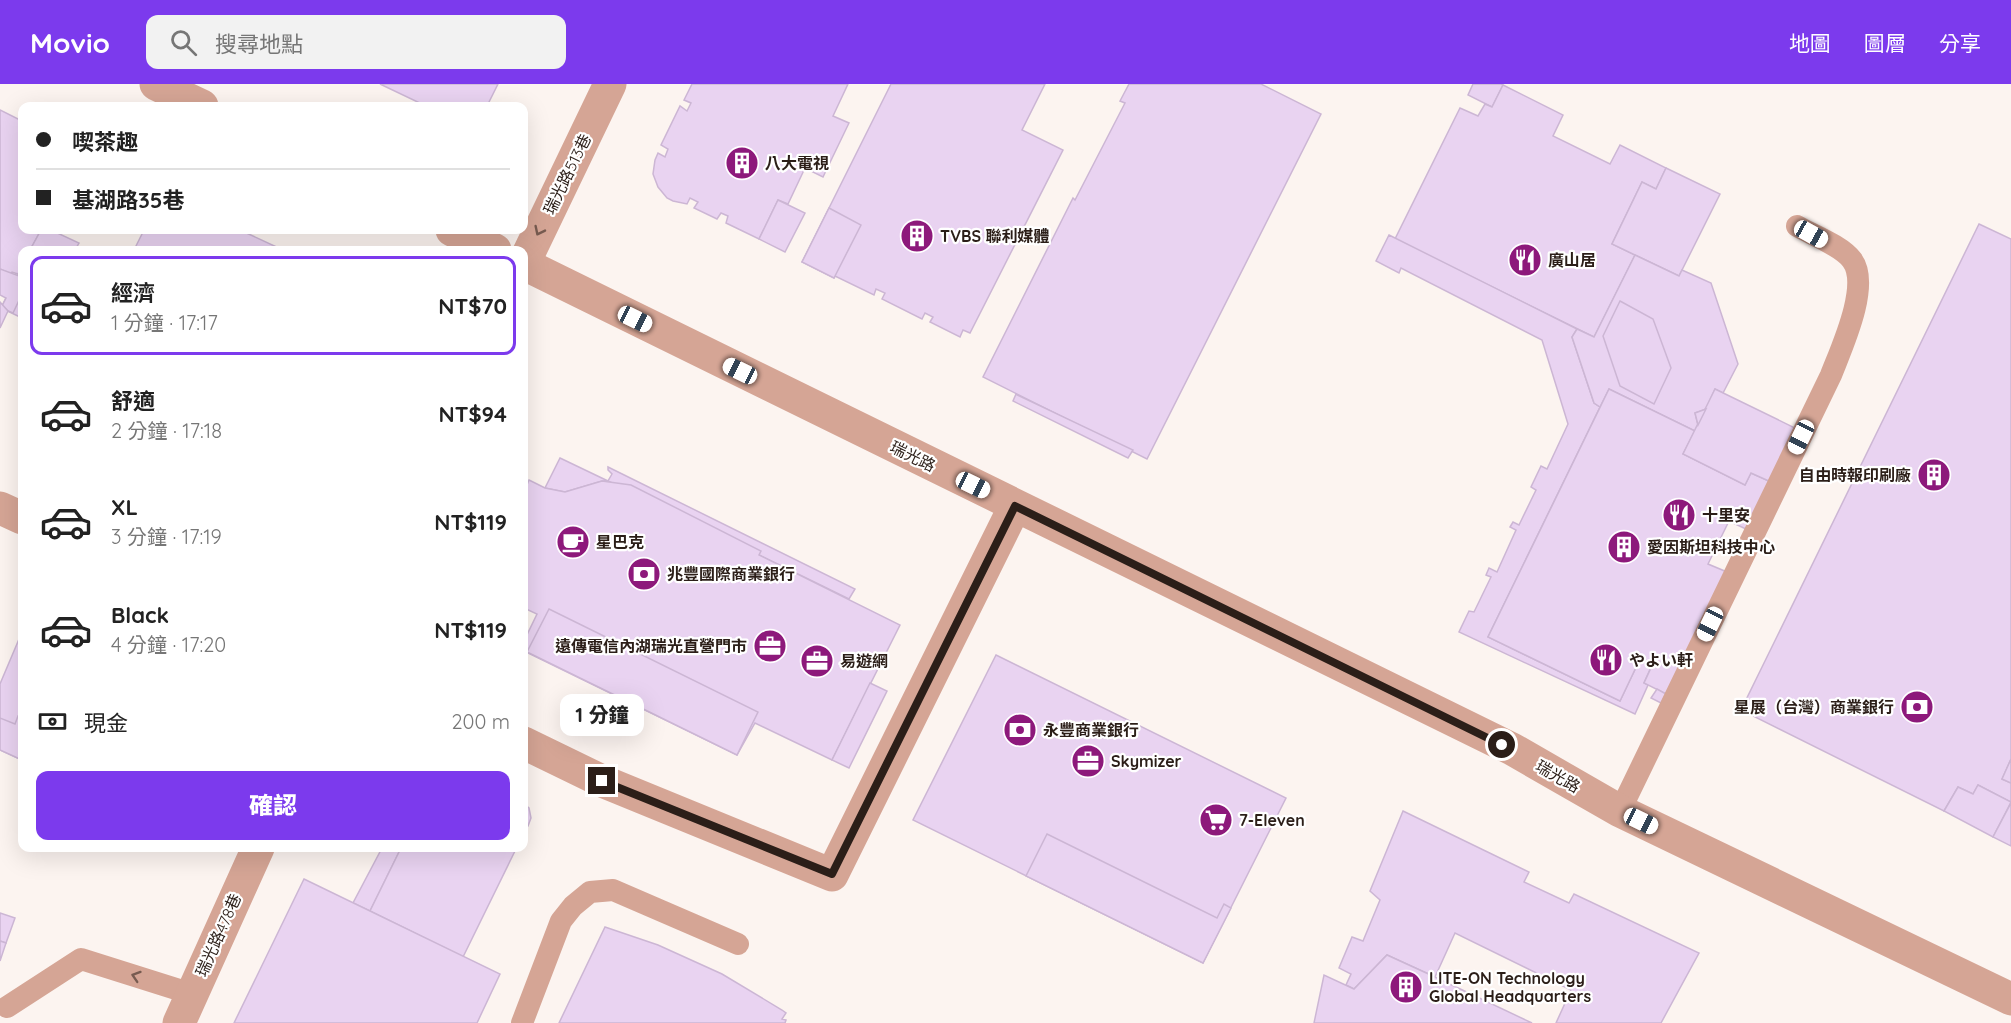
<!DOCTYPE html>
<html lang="zh-TW">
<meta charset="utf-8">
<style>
:root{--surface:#fff;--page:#f2f2f2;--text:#222;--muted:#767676;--line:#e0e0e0;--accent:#7c3aed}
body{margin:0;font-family:Quicksand,"Noto Sans TC","Noto Sans JP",sans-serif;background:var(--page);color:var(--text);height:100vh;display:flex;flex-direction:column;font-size:22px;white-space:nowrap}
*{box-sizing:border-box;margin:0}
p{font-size:20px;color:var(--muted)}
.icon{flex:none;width:33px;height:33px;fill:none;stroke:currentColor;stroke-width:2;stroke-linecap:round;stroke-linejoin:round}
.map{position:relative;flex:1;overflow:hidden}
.panel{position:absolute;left:18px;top:162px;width:510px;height:606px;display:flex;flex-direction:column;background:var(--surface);border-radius:12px;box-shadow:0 6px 24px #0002}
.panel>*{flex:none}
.banner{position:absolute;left:18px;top:18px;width:510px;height:132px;border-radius:12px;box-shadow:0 6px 24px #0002;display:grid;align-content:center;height:132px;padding:0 18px;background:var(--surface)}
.end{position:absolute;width:27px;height:27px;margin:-14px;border:8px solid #2b1e18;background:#fff;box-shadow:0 0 0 3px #fff}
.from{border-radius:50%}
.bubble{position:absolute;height:42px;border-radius:12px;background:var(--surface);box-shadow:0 6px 24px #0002;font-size:20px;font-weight:800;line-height:42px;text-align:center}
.car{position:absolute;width:18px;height:36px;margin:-18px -9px;border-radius:8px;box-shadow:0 0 4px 2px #0007;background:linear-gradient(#fff 24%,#345 0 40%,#fff 0 76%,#345 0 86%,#fff 0)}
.banner b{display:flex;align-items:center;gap:21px;height:57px;font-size:22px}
.banner b+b{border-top:2px solid var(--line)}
.banner i{width:15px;height:15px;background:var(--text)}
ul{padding:10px 0 0;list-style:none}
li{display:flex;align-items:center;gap:18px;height:99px;margin:0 12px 9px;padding:0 6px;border:3px solid transparent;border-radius:12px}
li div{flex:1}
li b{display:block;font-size:22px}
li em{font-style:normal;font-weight:800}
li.on{border-color:var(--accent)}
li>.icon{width:54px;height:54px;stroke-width:1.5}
.pay{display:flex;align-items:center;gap:15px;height:66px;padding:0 18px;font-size:22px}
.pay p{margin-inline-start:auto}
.button{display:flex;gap:12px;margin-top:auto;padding:12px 18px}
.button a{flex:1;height:69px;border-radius:12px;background:var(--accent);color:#fff;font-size:24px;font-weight:800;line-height:69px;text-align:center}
header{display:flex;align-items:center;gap:36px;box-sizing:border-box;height:84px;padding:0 30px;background:var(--accent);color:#fff}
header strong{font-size:28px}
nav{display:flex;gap:33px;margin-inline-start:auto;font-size:21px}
.search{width:420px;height:54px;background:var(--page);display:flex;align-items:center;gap:15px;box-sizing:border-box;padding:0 21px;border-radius:12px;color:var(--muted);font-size:22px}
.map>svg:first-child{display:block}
.building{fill:#e9d3f1;stroke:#ccb6d4;stroke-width:1.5}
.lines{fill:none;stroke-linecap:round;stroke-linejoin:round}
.service{stroke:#d5a595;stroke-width:22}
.minor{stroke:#d5a595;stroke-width:33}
.tertiary{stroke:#d5a595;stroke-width:33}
.oneway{stroke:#775b50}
.route{stroke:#2b1e18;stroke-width:8}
.labels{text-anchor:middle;stroke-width:4.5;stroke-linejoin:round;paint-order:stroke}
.poi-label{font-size:16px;font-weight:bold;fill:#2b1e18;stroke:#fff;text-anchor:start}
.street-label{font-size:16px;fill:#2b1e18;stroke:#fff}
</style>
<header>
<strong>Movio</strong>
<div class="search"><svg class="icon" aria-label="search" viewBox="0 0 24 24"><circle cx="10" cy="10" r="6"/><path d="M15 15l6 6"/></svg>搜尋地點</div>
<nav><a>地圖</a><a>圖層</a><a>分享</a></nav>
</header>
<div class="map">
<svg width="2011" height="939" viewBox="0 0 2011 939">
<rect width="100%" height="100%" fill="#fcf4f0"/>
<!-- building -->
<g class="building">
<path d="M380,0H498L487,22H426Z"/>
<path d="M692,0H848L833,32L849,39L823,93L805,84L788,120L778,116L759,155L726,139L728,132L721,129L717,135L694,124L698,118L690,114L687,120L673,117L667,114L658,103L653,90L655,76L658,69L665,73L668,65L661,61L680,22L687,27L691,19L684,16Z"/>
<path d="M891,0H1045L1022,46L1063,66L970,249L963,246L960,253L930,238L933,233L925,229L922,235L882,215L885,209L876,205L874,211L835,192L834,194L802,178Z"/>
<path d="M1129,0H1261L1321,30L1147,375L983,293L1073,114L1075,116L1125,19L1120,17Z"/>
<path d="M1473,0H1501L1503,1L1492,23L1468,11Z"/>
<path d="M1503,1L1563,31L1553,52L1610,80L1620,61L1666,84L1656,105L1642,98L1612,160L1635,171L1594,253L1395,155L1460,24L1478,32L1485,20L1492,23Z"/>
<path d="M0,26L22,37V146H41L30,166H22V182L18,190L12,188L10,190L0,185Z"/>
<path d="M1666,84L1720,110L1679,192L1612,160L1642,98L1656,105Z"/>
<path d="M778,116L805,129L785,168L759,155Z"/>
<path d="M829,124L861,141L834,194L802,178Z"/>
<path d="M1979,140L2011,155V675L2002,695L2011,699V718L1978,701L1973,710L1958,703L1944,727L1741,626Z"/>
<path d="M41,146H51L79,159L75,166H30Z"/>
<path d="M144,146H240L283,166H134Z"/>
<path d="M1389,151L1577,245L1572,253L1594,319L1600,323L1488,553L1620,617L1640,575L1652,581L1644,599L1648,601L1635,630L1459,548L1469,527L1474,528L1491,493L1486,491L1489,484L1497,488L1516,446L1510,443L1513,438L1519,441L1536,406L1531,403L1541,382L1547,385L1568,340L1542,256L1401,184L1399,189L1376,177Z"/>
<path d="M1635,171L1679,192L1682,186L1711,199L1738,280L1723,309L1715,305L1706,325L1695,329L1698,341L1695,347L1609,305L1600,323L1594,319L1572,253L1577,245L1594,253Z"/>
<path d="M22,182V234L1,224Z"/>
<path d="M0,185L22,193V210L13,229L1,224L6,214L0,211Z"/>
<path d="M1620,217L1653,235L1671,284L1654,320L1620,302L1603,252Z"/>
<path d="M0,218L8,227L0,244Z"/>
<path d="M1609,305L1695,347L1683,370L1745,401L1751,389L1771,398L1748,446L1729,437L1708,480L1727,488L1681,582L1657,571L1652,581L1640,575L1620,617L1488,553Z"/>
<path d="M1715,305L1797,345L1771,398L1751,389L1745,401L1683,370Z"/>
<path d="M1016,310L1017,311L1133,366L1128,374L1013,317Z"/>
<path d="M1706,325L1698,341L1695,329Z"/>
<path d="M560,374L608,397H602L565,408L545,404Z"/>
<path d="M608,383L855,505L849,515L608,397L612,390L608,386Z"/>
<path d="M529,396L545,404L565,408L602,397L631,401L761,467L759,471L900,541L832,676L755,639L737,671L524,567V557L537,530L524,524V450L527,442L524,440V408Z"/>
<path d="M549,525L758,628L737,671L527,568Z"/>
<path d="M22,548V676L0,666V600Z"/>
<path d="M996,571L1286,714L1203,879L913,736Z"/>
<path d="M1657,571L1681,582L1666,610L1644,599Z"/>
<path d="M870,599L887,607L849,684L832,676Z"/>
<path d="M1657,605L1666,610L1661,619L1651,614Z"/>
<path d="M18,632L22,634V676L0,666V634L15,640Z"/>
<path d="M2011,675V699L2002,695Z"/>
<path d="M1978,701L2011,718L1993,753L1944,727L1958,703L1973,710Z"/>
<path d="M2011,719V762L1993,753Z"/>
<path d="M524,720L529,724L531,734L528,742L524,745Z"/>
<path d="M1403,727L1529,788L1524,798L1569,819L1574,810L1699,869L1661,939H1556L1571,906L1455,849L1435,893L1387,871L1354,905L1346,901L1351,890L1339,884L1352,853L1363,857L1380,816L1370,807Z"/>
<path d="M1047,750L1217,834L1224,820L1231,824L1203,879L1026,792Z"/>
<path d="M382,764H401L370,827L353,819Z"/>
<path d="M401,764H507L515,767L463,873L370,827Z"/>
<path d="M304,795L500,890L477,939H234Z"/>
<path d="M0,829L15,834L6,859L0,857Z"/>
<path d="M605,843L658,861L722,890L782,926L786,929L782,935L786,936L785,939H559Z"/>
<path d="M0,857L6,859L0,877Z"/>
<path d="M1387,871L1435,893L1532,939H1314L1324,891L1354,905Z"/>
</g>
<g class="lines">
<!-- service -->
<g class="service">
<path d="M1620,727L1831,291C1841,265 1871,201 1852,176C1842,162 1813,151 1797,142"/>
<path d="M7,923L81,875L192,910"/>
<path d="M522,939L561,837L573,822L590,808L613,806L738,860"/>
</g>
<!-- minor -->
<g class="minor">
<path d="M524,179L610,0"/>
<path d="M0,424L22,434"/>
<path d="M524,659L602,697L832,791L1015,422"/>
<path d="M179,939L258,764"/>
</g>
<!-- tertiary -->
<g class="tertiary">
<path d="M156,0L202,22"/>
<path d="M452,146L495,166"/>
<path d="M524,180L1512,665L1620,727L2011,915"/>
</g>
</g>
<!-- one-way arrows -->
<defs><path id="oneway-chevron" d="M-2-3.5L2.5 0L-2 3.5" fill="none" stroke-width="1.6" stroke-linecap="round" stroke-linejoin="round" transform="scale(1.5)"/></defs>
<g class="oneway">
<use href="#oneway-chevron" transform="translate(539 147) rotate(116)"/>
<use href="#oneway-chevron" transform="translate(136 892) rotate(-162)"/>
</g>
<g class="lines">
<!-- route -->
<path class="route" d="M602,697L832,790L1015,422L1502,661"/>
</g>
<!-- icons -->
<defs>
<symbol id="building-disc" viewBox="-11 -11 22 22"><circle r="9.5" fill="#8d197b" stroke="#fff"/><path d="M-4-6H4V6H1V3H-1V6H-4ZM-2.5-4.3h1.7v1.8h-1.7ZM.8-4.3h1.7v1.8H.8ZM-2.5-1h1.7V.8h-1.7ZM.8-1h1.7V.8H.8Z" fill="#fff"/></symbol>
<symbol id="restaurant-disc" viewBox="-11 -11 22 22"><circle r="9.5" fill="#8d197b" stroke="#fff"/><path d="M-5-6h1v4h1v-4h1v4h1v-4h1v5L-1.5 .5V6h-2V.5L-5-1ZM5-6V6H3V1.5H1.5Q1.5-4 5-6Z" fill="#fff"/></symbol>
<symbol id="cafe-disc" viewBox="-11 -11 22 22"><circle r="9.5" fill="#8d197b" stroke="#fff"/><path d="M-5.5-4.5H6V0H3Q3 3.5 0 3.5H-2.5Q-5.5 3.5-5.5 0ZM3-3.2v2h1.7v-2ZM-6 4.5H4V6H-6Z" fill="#fff"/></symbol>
<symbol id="bank-disc" viewBox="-11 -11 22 22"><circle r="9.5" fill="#8d197b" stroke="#fff"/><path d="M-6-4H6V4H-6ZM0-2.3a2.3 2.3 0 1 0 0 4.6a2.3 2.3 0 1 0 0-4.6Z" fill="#fff"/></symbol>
<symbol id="office-disc" viewBox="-11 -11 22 22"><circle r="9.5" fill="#8d197b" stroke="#fff"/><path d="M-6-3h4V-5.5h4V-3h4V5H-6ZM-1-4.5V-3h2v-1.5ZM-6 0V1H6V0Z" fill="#fff"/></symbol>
<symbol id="supermarket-disc" viewBox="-11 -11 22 22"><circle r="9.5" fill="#8d197b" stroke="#fff"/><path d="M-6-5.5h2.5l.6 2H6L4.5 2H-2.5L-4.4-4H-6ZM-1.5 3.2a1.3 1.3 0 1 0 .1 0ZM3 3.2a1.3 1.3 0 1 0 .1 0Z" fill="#fff"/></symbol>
</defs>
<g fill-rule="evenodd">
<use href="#building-disc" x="723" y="60" width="38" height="38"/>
<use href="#building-disc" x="898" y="133" width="38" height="38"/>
<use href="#restaurant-disc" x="1506" y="157" width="38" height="38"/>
<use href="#building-disc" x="1915" y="372" width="38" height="38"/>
<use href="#restaurant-disc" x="1660" y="412" width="38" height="38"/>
<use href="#cafe-disc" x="554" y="439" width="38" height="38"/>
<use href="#building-disc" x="1605" y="444" width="38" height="38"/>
<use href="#bank-disc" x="625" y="471" width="38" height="38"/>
<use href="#office-disc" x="751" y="543" width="38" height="38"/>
<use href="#restaurant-disc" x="1587" y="557" width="38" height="38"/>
<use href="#office-disc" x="798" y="558" width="38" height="38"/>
<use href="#bank-disc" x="1898" y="604" width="38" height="38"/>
<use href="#bank-disc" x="1001" y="627" width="38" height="38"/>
<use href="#office-disc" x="1069" y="658" width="38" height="38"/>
<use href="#supermarket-disc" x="1197" y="717" width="38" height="38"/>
<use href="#building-disc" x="1387" y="884" width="38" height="38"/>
</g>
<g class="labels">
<!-- poi labels -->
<g class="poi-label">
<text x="765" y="85">八大電視</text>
<text x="940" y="158">TVBS 聯利媒體</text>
<text x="1548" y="182">廣山居</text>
<text x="1911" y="397" text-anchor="end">自由時報印刷廠</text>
<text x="1702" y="437">十里安</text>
<text x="596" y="464">星巴克</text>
<text x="1647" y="469">愛因斯坦科技中心</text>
<text x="667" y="496">兆豐國際商業銀行</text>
<text x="747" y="568" text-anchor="end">遠傳電信內湖瑞光直營門市</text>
<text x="1629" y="582">やよい軒</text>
<text x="840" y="583">易遊網</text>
<text x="1894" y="629" text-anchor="end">星展（台灣）商業銀行</text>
<text x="1043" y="652">永豐商業銀行</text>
<text x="1111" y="683">Skymizer</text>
<text x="1239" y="742">7-Eleven</text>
<text x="1429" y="900">LITE-ON Technology<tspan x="1429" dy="18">Global Headquarters</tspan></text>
</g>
<!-- street labels -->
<g class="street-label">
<text transform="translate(567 90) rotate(-64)" y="6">瑞光路513巷</text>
<text transform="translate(913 372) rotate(26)" y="6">瑞光路</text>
<text transform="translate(1558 692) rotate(30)" y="6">瑞光路</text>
<text transform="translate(218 851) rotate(-66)" y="6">瑞光路478巷</text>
</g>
</g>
</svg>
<i class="end from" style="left:1502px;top:661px"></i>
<i class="end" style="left:602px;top:697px"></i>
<div class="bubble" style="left:560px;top:610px;width:84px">1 分鐘</div>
<i class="car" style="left:1811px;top:150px;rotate:119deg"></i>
<i class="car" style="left:635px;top:235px;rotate:116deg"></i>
<i class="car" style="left:740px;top:287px;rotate:296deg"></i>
<i class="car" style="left:1801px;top:353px;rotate:206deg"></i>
<i class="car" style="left:973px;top:401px;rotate:116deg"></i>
<i class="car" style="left:1710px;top:540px;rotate:206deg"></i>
<i class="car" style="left:1641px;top:737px;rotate:116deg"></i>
<div class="banner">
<b><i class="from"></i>喫茶趣</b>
<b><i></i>基湖路35巷</b>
</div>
<section class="panel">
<ul>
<li class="on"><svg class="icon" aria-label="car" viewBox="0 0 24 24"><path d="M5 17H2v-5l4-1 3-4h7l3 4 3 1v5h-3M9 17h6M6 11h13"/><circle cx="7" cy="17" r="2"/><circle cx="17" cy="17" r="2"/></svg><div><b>經濟</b><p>1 分鐘 · 17:17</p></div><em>NT$70</em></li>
<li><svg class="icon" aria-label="car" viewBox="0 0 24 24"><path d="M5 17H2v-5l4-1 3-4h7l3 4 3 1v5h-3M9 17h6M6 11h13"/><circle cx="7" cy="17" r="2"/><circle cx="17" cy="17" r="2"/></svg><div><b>舒適</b><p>2 分鐘 · 17:18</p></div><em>NT$94</em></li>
<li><svg class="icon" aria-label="car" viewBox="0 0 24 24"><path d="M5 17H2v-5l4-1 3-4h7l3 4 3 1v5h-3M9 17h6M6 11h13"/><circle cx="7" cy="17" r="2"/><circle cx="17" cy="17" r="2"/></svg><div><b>XL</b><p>3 分鐘 · 17:19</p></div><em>NT$119</em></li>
<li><svg class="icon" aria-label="car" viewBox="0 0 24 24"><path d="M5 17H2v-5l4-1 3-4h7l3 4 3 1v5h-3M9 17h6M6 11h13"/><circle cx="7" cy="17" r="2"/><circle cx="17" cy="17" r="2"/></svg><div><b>Black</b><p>4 分鐘 · 17:20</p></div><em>NT$119</em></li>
</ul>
<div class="pay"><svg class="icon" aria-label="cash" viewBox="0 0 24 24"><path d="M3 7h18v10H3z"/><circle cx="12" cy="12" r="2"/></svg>現金<p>200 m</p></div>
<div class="button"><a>確認</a></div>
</section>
</div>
